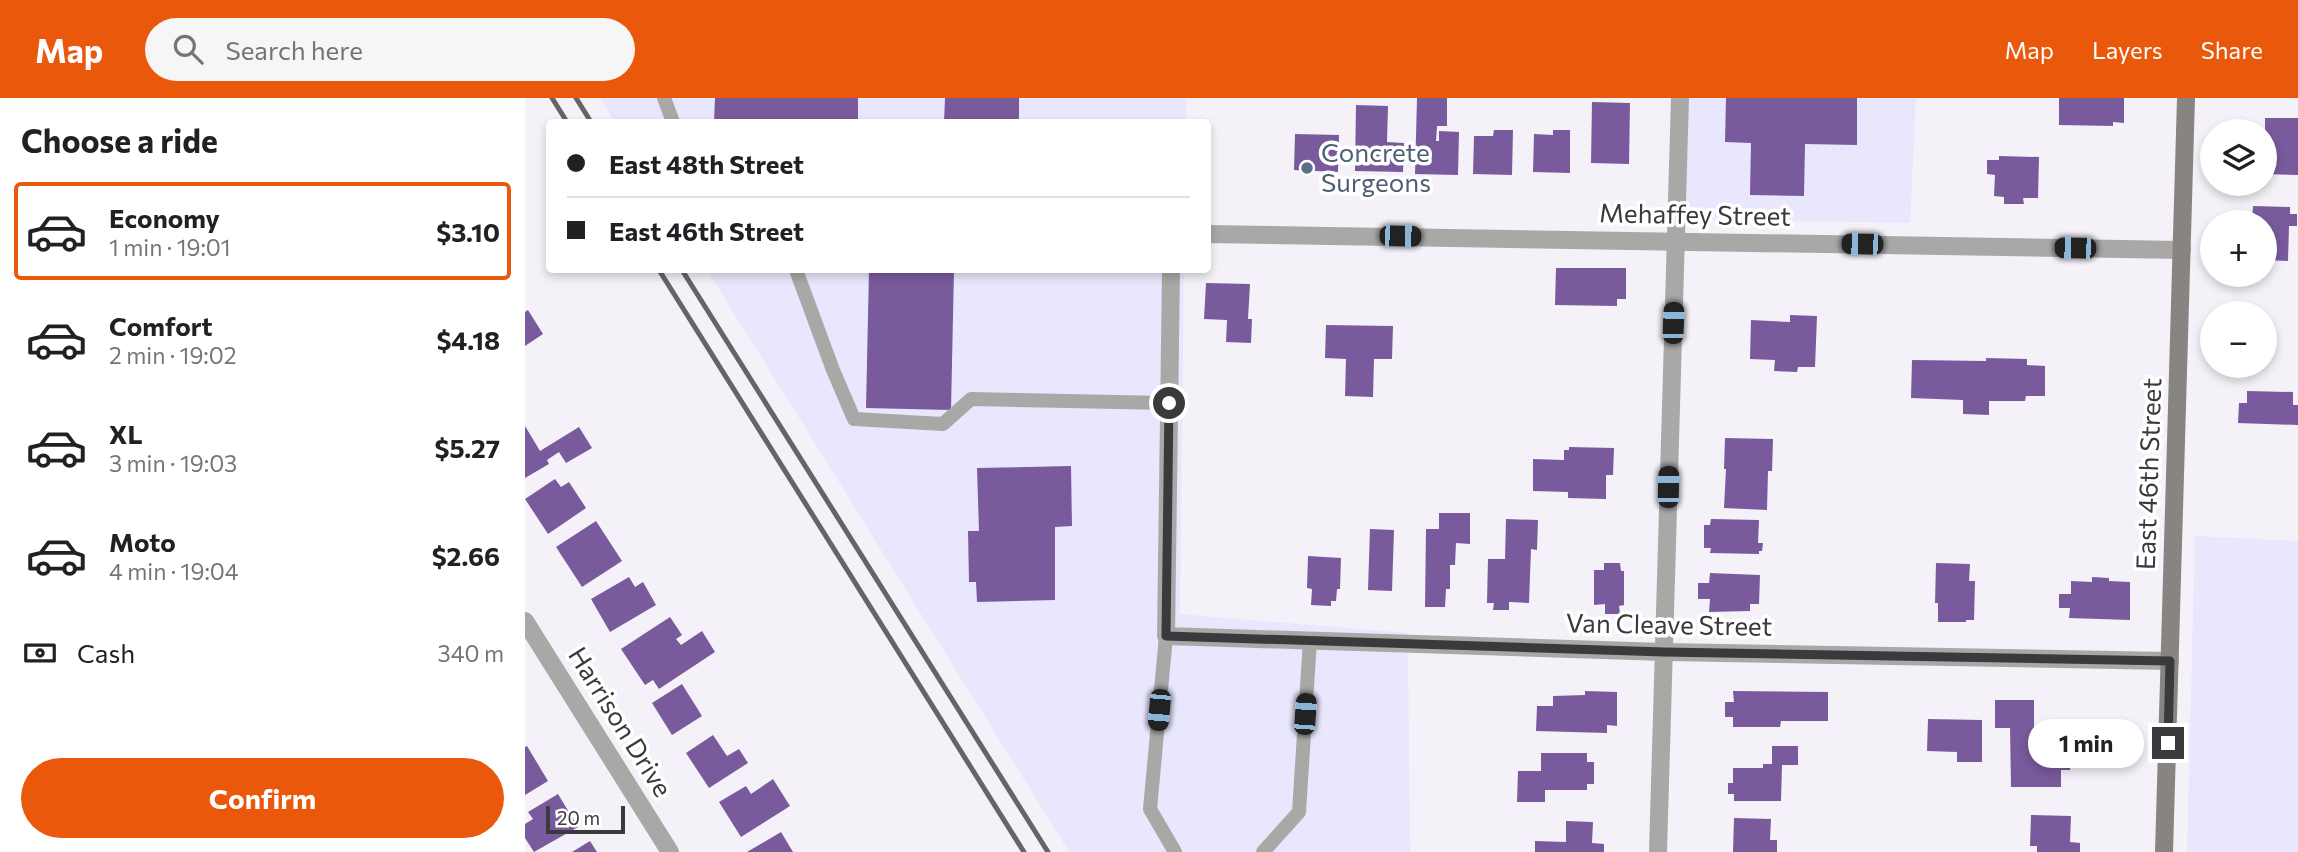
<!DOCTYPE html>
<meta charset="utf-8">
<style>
:root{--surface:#fff;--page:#f6f6f6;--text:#202124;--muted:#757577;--line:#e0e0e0;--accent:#ea580c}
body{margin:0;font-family:Commissioner,sans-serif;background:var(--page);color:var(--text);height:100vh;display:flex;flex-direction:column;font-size:26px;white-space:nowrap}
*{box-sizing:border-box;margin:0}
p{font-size:23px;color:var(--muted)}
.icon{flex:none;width:38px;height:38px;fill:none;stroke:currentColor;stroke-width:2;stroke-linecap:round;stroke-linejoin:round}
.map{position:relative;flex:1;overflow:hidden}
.panel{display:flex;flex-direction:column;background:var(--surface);width:525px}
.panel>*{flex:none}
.banner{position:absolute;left:21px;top:21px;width:665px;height:154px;border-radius:7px;box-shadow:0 4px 10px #0003;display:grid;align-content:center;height:154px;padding:0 21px;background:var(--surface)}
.controls{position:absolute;left:1675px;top:21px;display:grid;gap:14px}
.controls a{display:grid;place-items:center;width:77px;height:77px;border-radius:50%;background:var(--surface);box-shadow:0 4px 10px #0003;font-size:35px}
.scale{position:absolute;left:21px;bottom:18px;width:79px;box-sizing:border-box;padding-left:7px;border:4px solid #3a393b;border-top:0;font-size:19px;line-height:24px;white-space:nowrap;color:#3a393b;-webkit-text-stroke:5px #fff;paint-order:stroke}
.end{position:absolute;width:32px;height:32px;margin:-16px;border:9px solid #3a393b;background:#fff;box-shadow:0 0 0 4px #fff}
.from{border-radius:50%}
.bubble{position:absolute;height:49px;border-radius:24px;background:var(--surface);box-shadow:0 4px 10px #0003;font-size:23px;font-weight:700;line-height:49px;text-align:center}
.car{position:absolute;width:21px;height:42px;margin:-21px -10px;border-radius:9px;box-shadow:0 0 5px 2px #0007;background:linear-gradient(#222 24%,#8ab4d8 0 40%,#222 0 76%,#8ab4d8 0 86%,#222 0)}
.banner b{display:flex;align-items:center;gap:24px;height:66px;font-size:26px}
.banner b+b{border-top:2px solid var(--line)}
.banner i{width:18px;height:18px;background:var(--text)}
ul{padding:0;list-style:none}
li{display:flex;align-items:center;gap:21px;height:98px;margin:0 14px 10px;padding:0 7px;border:4px solid transparent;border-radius:7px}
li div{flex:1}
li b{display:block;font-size:26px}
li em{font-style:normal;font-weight:700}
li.active{border-color:var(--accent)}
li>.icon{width:63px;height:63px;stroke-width:1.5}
h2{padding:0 21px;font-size:32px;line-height:84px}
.pay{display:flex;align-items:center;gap:18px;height:77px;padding:0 21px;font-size:26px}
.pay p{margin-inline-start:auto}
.cta{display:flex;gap:14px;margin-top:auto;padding:14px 21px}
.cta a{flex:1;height:80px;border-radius:42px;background:var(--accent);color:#fff;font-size:28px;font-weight:700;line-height:80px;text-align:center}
header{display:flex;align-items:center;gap:42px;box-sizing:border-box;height:98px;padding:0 35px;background:var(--accent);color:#fff}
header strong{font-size:33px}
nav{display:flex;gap:38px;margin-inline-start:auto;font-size:24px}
.search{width:490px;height:63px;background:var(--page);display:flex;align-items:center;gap:18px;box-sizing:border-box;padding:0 24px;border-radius:38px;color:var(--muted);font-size:26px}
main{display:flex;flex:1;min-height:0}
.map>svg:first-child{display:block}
.commercial{fill:#e9e7fd}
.building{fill:#795a9c}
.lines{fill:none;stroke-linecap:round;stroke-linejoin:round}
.lane{stroke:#aaa8a6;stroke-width:14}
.street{stroke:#aaa8a6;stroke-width:18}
.secondary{stroke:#878481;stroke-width:18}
.rail{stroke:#666467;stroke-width:5}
.route{stroke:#3a393b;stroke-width:9}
.service-dot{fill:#5c6f8a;stroke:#fff;stroke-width:2.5}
.labels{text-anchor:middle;stroke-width:7;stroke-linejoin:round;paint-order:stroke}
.service-label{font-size:26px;fill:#4e5e75;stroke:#fff;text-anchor:start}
.street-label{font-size:26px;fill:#3a393b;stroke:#fff}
</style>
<header>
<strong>Map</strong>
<div class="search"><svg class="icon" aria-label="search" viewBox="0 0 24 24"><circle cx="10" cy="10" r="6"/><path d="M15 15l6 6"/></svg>Search here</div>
<nav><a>Map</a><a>Layers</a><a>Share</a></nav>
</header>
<main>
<section class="panel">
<h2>Choose a ride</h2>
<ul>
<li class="active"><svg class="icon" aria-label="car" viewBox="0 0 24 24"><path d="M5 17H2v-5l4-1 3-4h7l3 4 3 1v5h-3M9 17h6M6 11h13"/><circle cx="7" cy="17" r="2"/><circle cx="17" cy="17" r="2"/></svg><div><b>Economy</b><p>1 min · 19:01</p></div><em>$3.10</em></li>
<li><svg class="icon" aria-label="car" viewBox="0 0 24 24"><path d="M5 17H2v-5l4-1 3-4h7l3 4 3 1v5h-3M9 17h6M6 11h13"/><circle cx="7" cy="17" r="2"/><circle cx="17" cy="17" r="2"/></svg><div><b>Comfort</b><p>2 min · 19:02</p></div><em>$4.18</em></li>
<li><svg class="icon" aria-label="car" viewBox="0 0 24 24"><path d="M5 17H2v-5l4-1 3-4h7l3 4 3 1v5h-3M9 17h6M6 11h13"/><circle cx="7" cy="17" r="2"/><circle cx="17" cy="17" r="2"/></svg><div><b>XL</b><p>3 min · 19:03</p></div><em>$5.27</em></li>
<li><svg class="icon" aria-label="car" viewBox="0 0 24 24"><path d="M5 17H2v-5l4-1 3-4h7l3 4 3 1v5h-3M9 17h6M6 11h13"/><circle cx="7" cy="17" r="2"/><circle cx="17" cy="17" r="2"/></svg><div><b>Moto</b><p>4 min · 19:04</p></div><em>$2.66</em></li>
</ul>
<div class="pay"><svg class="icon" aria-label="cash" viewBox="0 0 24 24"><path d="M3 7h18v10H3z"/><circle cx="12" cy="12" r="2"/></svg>Cash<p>340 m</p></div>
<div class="cta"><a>Confirm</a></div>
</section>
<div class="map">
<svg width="1773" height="754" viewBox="0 0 1773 754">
<rect width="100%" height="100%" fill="#f4f2f8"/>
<!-- commercial -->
<g class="commercial">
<path d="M75,0H661V24H90Z"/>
<path d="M1161,0H1391L1385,125L1158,121Z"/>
<path d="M182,172H659L655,516L883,535L885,754H544Z"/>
<path d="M1670,438L1773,443V754H1662Z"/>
</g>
<!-- building -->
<g class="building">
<path d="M190,0H333V24H189Z"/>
<path d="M420,0H494V24H419Z"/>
<path d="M892,0H922V28H912L911,43H914V33L934,34L933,77L890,76Z"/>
<path d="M1201,0H1332V47L1280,46L1279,98L1225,97L1226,45L1200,44Z"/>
<path d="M1534,0H1599V25L1588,24V28L1534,27Z"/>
<path d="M1067,4L1105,5L1104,66L1066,65Z"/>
<path d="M831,7L863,8L862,44L879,45L878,74L830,73Z"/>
<path d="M1740,20H1773V77L1740,76Z"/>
<path d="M969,32H988L987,77L948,76L949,38H968Z"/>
<path d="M1028,32H1045V75L1008,74L1009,36L1028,37Z"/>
<path d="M770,36L814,37L813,74L769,72Z"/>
<path d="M1474,58L1514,59L1513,100H1498L1499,106H1479V99L1469,98L1470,77L1462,76V62H1474Z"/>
<path d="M1728,108L1765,109V116H1772V128H1764L1763,163L1740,162V124H1727Z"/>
<path d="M1031,170H1101V201H1092V208L1030,207Z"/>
<path d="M344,172H429L426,312L341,310Z"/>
<path d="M681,185L725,186L723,221H727L726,245L701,244L702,222L679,221Z"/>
<path d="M3,212L18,236L0,248V214Z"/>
<path d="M1265,217L1292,218L1290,269H1273L1272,274L1249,273L1250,262L1225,261L1226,222L1265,224Z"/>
<path d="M801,227L868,228L867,261H849L848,299L820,298L821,261L800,260Z"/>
<path d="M1461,260L1502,261V267L1520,268V298H1501L1500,303H1464V317L1438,316V302L1386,300L1387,262L1461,263Z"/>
<path d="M1722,293L1768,294V307H1773V327L1713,325L1714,305H1722Z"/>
<path d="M0,328L15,353L54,329L67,350L41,365L34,354L22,362L24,366L0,380Z"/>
<path d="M1200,340L1248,341L1247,373H1243L1242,412L1199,410L1201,371H1199Z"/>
<path d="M1044,349L1089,350L1088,377H1081V401L1043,400V394L1008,393V361L1039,362V352H1044Z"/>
<path d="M546,368L547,428L530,429V502L452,504L451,484H444L443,433H454L452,370Z"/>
<path d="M30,381L36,389L44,384L61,410L23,436L0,401Z"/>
<path d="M914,415H945V446L931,445L930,467H925V491H921L920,509H900L901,431H914Z"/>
<path d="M981,421L1013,422L1012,452L1006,451L1004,505L984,504V512H968L969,505H962L963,461H980Z"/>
<path d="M1186,421L1234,422L1233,445H1238L1237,453H1234V456L1185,455L1186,450H1179V427H1185Z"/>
<path d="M71,423L97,463L57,489L31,449Z"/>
<path d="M845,431L869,432L867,493L843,492Z"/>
<path d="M783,458L816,460L815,491H812L811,503H806V508L786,507L787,491L782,490Z"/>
<path d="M1079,465H1095L1096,473H1099V507L1094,508L1095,516H1080V506L1069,507V472H1079Z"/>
<path d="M1411,465L1445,466L1444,483H1450L1449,522H1441V524H1413V505H1410Z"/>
<path d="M1185,475L1235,477L1234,506H1225V513L1184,514L1185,501H1173V485H1184Z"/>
<path d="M104,479L110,489L118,484L131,507L85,534L66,501Z"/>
<path d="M1567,479L1584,480V483L1605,484V522L1544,520L1545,510H1534V496H1546V483L1567,484Z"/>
<path d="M145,519L157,537L151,541L156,547L177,533L190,554L134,591L128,582L120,587L96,551Z"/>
<path d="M157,586L177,618L147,637L127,605Z"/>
<path d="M1060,593L1092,594V628L1082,627V635L1011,633L1012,608H1028V598L1060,597Z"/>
<path d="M1208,593L1303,594V623H1256L1255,629H1208V619H1200V604H1209Z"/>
<path d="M1470,602H1509V630H1512V642H1538V646H1546L1545,672H1536V689H1486L1485,630H1470Z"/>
<path d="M1403,621L1457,622V664H1432V654L1402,653Z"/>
<path d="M188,637L202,658L214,651L223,665L184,690L161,655Z"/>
<path d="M2,648L23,683L0,697V649Z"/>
<path d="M1247,648H1273V667H1257L1256,703H1209V696H1203V685H1208V670H1238V666H1247Z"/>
<path d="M1016,655H1062V664H1069V686H1062V692H1020V704H992L993,673H1016Z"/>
<path d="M248,681L265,708L216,739L194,704L221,688L226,696Z"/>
<path d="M33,696L53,729L9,754L0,740V726L8,721L3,714Z"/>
<path d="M1506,717L1546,718L1545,744L1555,745V754H1512V748H1505Z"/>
<path d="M1209,720L1246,721L1245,742H1252V754H1208Z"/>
<path d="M1041,723L1068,724L1067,745L1079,746V754H1010V743L1041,744Z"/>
<path d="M256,734L268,754H222Z"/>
<path d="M65,743L72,754H47Z"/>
</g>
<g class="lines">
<!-- lane -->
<g class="lane">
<path d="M139,0L148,24"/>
<path d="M271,172L308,272L329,321L418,326L446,301L644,305"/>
<path d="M641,538L625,711L650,754"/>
<path d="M738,754L774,714L785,542"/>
</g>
<!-- street -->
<g class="street">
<path d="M682,136L1657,152"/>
<path d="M646,172L641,538L1139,554L1645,563"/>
<path d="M0,523L145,754"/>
<path d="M1133,754L1155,0"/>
</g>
<!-- secondary -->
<path class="secondary" d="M1639,754L1661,0"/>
<!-- rail -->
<g class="rail">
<path d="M27,0L42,24"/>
<path d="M51,0L66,24"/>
<path d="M134,172L499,754"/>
<path d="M157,172L523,754"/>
</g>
</g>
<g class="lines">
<!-- route -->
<path class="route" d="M644,305L641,538L1139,554L1645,563L1643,645"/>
</g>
<!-- markers -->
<circle class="service-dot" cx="782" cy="70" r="7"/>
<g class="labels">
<!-- service labels -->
<g class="service-label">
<text x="796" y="64">Concrete<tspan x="796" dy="30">Surgeons</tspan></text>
</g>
<!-- street labels -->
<g class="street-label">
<text transform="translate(1170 117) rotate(1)" y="9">Mehaffey Street</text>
<text transform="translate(1624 376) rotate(-88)" y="9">East 46th Street</text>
<text transform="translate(1144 527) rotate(1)" y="9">Van Cleave Street</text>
<text transform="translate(95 624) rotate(58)" y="9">Harrison Drive</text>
</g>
</g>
</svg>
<div class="controls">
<a><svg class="icon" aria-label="layers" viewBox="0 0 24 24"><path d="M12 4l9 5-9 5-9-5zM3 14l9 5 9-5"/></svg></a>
<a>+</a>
<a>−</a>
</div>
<div class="scale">20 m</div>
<i class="end from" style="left:644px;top:305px"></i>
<i class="end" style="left:1643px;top:645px"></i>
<div class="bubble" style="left:1503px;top:621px;width:116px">1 min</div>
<i class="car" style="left:875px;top:138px;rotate:91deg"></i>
<i class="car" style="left:1337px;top:146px;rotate:271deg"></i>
<i class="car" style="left:1550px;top:150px;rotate:271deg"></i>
<i class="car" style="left:1148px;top:225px;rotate:2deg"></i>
<i class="car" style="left:1143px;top:389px;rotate:1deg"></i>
<i class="car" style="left:634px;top:612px;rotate:185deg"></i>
<i class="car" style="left:780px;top:616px;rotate:4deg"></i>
<div class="banner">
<b><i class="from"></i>East 48th Street</b>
<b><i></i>East 46th Street</b>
</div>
</div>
</main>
